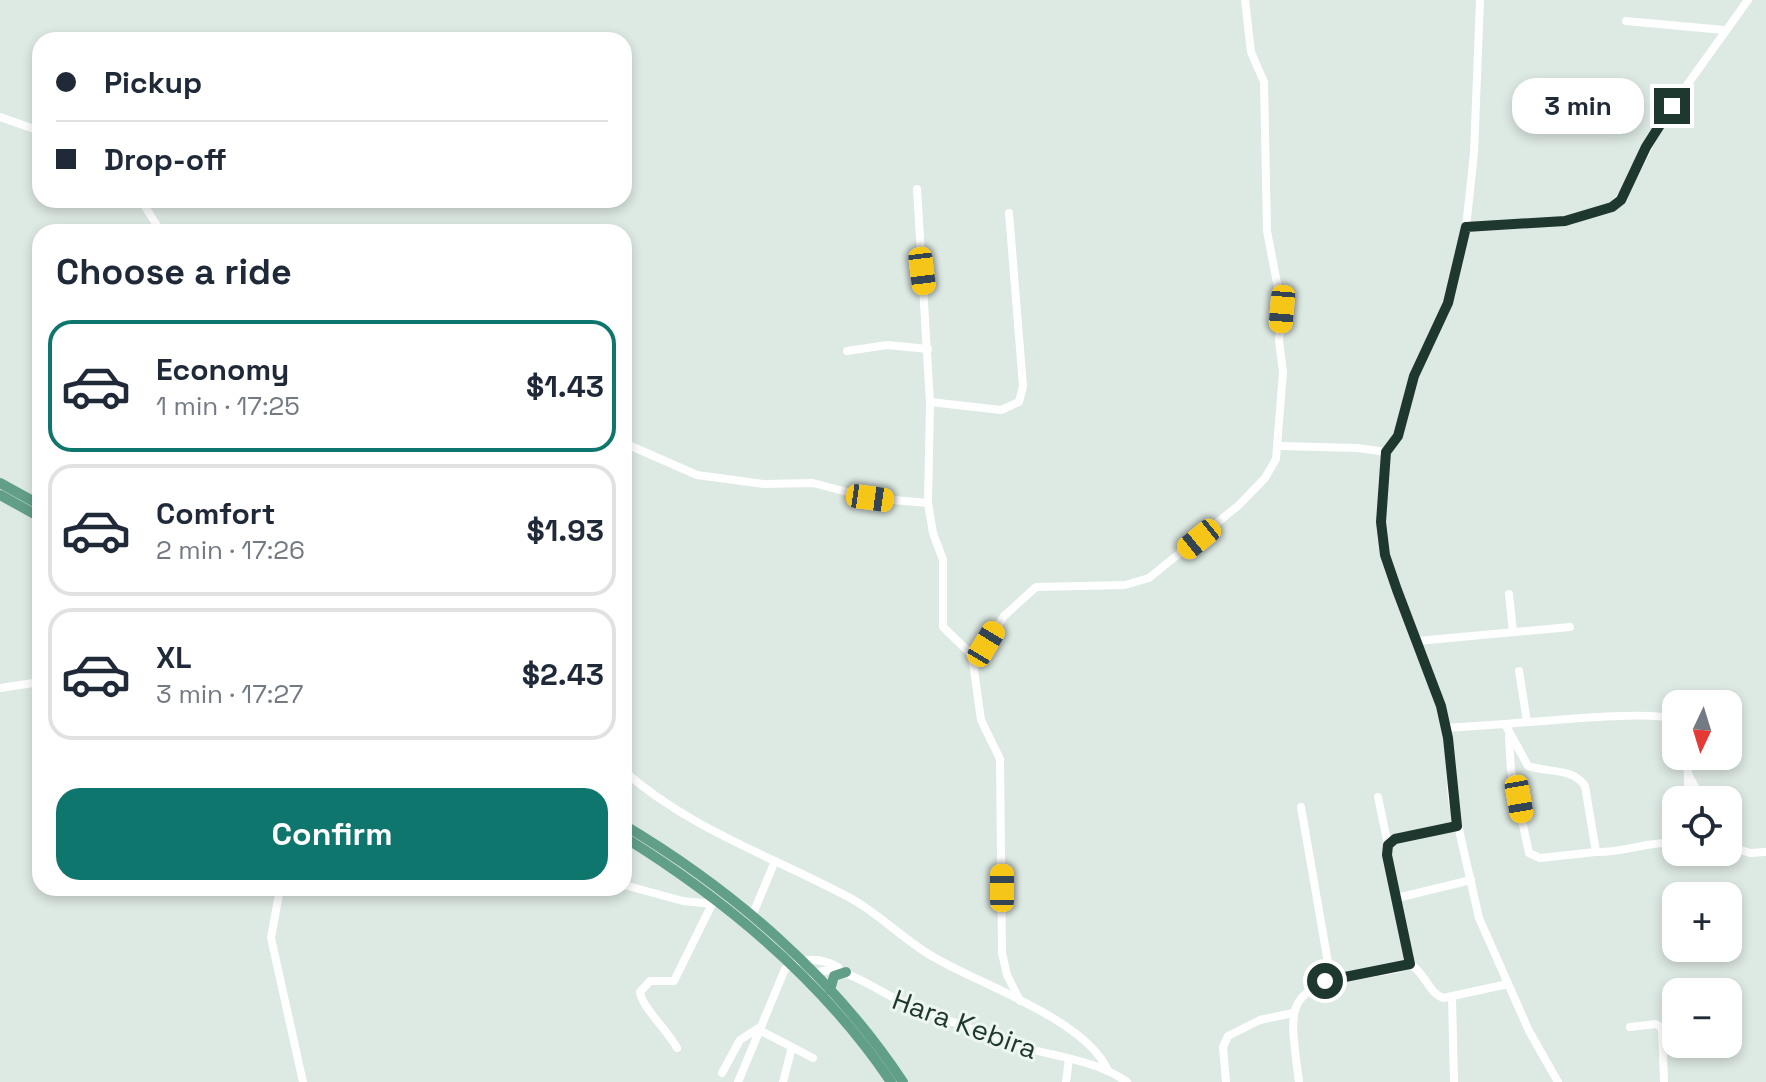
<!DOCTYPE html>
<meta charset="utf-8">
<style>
:root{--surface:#fff;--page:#f6f6f7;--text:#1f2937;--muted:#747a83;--line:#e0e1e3;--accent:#0f766e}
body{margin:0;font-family:"Space Grotesk",sans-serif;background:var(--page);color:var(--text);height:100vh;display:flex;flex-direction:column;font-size:30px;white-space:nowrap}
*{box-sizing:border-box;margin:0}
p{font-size:26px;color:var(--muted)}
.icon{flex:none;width:44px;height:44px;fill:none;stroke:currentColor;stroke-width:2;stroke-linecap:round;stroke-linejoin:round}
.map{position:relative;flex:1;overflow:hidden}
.sheet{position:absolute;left:32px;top:224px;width:600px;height:672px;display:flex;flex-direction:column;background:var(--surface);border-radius:24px;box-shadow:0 4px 12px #0003}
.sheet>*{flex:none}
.guide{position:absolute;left:32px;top:32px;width:600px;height:176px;border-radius:24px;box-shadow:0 4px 12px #0003;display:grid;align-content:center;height:176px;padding:0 24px;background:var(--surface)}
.needle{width:52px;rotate:184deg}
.tools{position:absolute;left:1662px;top:690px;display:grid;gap:16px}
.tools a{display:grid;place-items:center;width:80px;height:80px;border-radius:16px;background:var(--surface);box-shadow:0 4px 12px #0003;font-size:40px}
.end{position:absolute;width:36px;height:36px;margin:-18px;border:10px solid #1f382f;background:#fff;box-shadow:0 0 0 4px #fff}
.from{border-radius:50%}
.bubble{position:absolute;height:56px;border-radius:24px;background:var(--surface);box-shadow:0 4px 12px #0003;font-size:26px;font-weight:800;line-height:56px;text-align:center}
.car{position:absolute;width:24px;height:48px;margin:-24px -12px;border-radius:10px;box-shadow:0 0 6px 2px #0007;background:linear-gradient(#f5c518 24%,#345 0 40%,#f5c518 0 76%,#345 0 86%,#f5c518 0)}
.guide b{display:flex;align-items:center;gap:28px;height:76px;font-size:30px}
.guide b+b{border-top:2px solid var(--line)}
.guide i{width:20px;height:20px;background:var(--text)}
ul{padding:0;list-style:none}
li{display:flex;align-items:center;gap:24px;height:132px;margin:0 16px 12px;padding:0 8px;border:4px solid var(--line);border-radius:24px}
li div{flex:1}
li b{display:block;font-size:30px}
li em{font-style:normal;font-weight:800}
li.current{border-color:var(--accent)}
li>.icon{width:72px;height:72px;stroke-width:1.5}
h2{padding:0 24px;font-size:36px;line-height:96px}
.action{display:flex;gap:16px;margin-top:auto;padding:16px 24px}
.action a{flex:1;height:92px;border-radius:24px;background:var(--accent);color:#fff;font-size:32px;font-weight:800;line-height:92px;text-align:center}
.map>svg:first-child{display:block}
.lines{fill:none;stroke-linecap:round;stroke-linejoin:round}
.minor{stroke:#fff;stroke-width:8}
.major{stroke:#629f88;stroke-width:10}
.route{stroke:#1f382f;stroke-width:10}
.labels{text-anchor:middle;stroke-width:6;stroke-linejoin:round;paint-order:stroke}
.street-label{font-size:28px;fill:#1f382f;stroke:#eef6f1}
</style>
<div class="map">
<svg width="1766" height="1082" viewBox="0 0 1766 1082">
<rect width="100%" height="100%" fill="#dde9e3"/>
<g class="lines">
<!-- minor -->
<g class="minor">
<path d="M1480,0L1474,153L1466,227L1448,303L1414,376L1398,436L1386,452L1381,522L1385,555L1397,590L1441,706L1448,738L1452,799L1479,918L1529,1031L1558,1082"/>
<path d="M1626,21L1724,30"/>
<path d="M0,117L40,131"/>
<path d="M917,189L930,402L928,503L933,533L943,560V627L972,655L981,720L1000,759L1002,953L1007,975L1020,1001"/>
<path d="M141,200L161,232"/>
<path d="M1466,227L1565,221L1612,207L1626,191L1662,120L1748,0"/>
<path d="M847,351L887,345L928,349"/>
<path d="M930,402L1001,410L1019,402L1023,386L1009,213"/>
<path d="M624,443L697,475L764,484L813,483L870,498L928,503"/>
<path d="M1279,446L1358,448L1386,452"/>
<path d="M1509,594L1513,632"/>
<path d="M1417,641L1570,627"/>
<path d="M972,655L986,644L1004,616L1036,587L1125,585L1149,578L1239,505L1265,478L1276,459L1283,372L1279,341L1282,309L1267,231L1264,82L1251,52L1245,0"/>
<path d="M1519,671L1527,722"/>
<path d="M0,688L40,682"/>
<path d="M1505,724C1536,722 1655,709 1676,720"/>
<path d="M1446,728L1505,724L1528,766C1547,773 1572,767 1585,786L1596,852C1624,853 1648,841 1676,843"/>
<path d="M1509,736L1511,770L1529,853L1540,858L1596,852"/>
<path d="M1687,756L1689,800"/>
<path d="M624,771C691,830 774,857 852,899C882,916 907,943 937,959C982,985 1088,1021 1108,1071"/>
<path d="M1688,774L1702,800"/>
<path d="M1378,797L1388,845"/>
<path d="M1301,807L1331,980"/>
<path d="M1728,846L1750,853L1766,852"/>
<path d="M624,885L683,901L712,904"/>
<path d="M280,888L271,938L303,1082"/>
<path d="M1397,898L1471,880"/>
<path d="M752,916L775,861"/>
<path d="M1410,964L1387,855L1388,845L1395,839L1457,826"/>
<path d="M1410,964C1426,974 1429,993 1443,998L1508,984"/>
<path d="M812,975C840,958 879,994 907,1004C945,1019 984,1035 1023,1047C1057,1057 1098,1061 1127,1082"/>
<path d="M1452,997L1454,1082"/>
<path d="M1630,1027L1656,1024L1662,1028L1664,1082"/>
<path d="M757,1029L813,1058"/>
<path d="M677,1048C668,1031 641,1006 640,992L650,981H674L712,904"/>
<path d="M722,1073L740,1040L757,1029"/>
<path d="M738,1082L785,969C803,957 820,957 838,967"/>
<path d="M783,1082L792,1047"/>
<path d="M1066,1082L1069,1059"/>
<path d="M1226,1082L1223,1047L1228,1036L1260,1020L1293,1013"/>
<path d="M1299,1082C1289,1003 1282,989 1367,974C1381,971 1397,971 1410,964"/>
</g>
<!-- major -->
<g class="major">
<path d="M0,483L40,505"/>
<path d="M0,495L40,517"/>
<path d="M624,825C733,890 833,976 903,1082"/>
<path d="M624,837C727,901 823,981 891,1082"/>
<path d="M830,990L834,976L846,972"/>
</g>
</g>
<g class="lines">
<!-- route -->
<path class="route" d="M1325,981L1410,964L1387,855L1388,845L1395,839L1457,826L1448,738L1441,706L1397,590L1385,555L1381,522L1386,452L1398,436L1414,376L1448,303L1466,227L1565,221L1612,207L1621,200L1646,147L1672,106"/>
</g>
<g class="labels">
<!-- street labels -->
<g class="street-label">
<text transform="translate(965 1024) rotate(20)" y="10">Hara Kebira</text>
</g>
</g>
</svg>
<div class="tools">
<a><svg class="needle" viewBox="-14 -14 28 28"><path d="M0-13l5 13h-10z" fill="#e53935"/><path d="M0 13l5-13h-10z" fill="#747a83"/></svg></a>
<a><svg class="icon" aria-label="locate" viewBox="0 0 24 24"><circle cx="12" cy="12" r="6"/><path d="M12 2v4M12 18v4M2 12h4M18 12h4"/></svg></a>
<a>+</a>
<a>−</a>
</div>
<i class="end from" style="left:1325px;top:981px"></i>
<i class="end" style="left:1672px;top:106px"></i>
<div class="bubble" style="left:1512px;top:78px;width:132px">3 min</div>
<i class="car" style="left:922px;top:271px;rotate:173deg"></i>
<i class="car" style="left:1282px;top:309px;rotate:185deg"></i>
<i class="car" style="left:870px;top:498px;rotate:98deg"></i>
<i class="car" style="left:1199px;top:539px;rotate:231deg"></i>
<i class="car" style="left:986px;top:644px;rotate:31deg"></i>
<i class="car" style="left:1519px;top:799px;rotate:170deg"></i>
<i class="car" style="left:1002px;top:888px;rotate:0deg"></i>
<div class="guide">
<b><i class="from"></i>Pickup</b>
<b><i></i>Drop-off</b>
</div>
<section class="sheet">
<h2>Choose a ride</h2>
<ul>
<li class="current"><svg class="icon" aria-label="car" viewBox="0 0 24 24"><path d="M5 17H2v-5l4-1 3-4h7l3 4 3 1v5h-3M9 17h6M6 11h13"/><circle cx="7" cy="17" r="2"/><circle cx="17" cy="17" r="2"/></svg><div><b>Economy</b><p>1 min · 17:25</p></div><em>$1.43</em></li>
<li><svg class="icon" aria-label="car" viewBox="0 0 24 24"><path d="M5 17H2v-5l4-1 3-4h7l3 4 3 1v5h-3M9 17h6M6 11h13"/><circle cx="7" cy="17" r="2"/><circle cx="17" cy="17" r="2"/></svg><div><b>Comfort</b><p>2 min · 17:26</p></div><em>$1.93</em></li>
<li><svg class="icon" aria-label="car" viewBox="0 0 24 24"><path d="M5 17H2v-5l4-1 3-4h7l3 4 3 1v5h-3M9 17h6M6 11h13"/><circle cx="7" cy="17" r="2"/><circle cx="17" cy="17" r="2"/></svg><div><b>XL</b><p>3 min · 17:27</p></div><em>$2.43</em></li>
</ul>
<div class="action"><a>Confirm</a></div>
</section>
</div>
